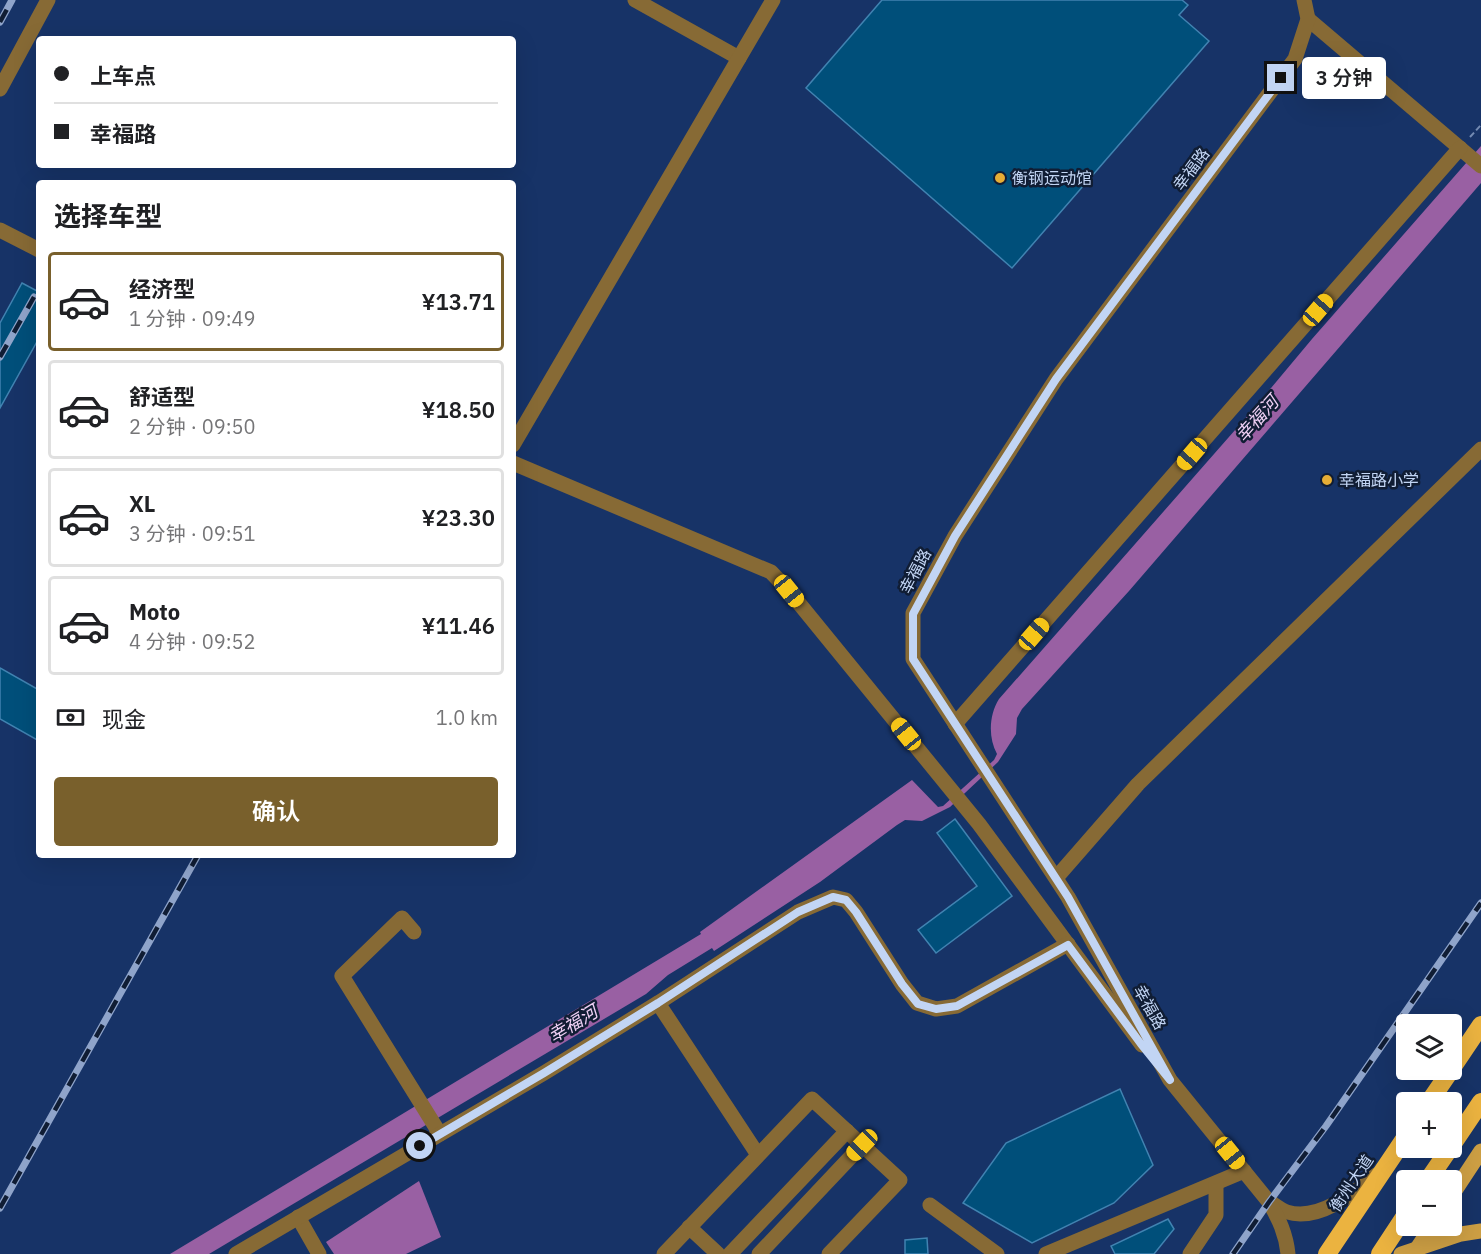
<!DOCTYPE html>
<html lang="zh">
<meta charset="utf-8">
<style>
:root{--surface:#fff;--page:#f2f2f2;--text:#202124;--muted:#757577;--line:#e0e0e0;--accent:#79602c}
body{margin:0;font-family:"IBM Plex Sans","Noto Sans SC",sans-serif;background:var(--page);color:var(--text);height:100vh;display:flex;flex-direction:column;font-size:22px;white-space:nowrap}
*{box-sizing:border-box;margin:0}
p{font-size:20px;color:var(--muted)}
.icon{flex:none;width:33px;height:33px;fill:none;stroke:currentColor;stroke-width:2;stroke-linecap:round;stroke-linejoin:round}
.map{position:relative;flex:1;overflow:hidden}
.sheet{position:absolute;left:36px;top:180px;width:480px;height:678px;display:flex;flex-direction:column;background:var(--surface);border-radius:6px;box-shadow:0 6px 24px #0002}
.sheet>*{flex:none}
.hud{position:absolute;left:36px;top:36px;width:480px;height:132px;border-radius:6px;box-shadow:0 6px 24px #0002;display:grid;align-content:center;height:132px;padding:0 18px;background:var(--surface)}
.controls{position:absolute;left:1396px;top:1014px;display:grid;gap:12px}
.controls a{display:grid;place-items:center;width:66px;height:66px;border-radius:6px;background:var(--surface);box-shadow:0 6px 24px #0002;font-size:30px}
.end{position:absolute;width:27px;height:27px;margin:-14px;border:8px solid #c2d5f4;background:#111;box-shadow:0 0 0 3px #111}
.from{border-radius:50%}
.bubble{position:absolute;height:42px;border-radius:6px;background:var(--surface);box-shadow:0 6px 24px #0002;font-size:20px;font-weight:600;line-height:42px;text-align:center}
.car{position:absolute;width:18px;height:36px;margin:-18px -9px;border-radius:8px;box-shadow:0 0 4px 2px #0007;background:linear-gradient(#f5c518 24%,#345 0 40%,#f5c518 0 76%,#345 0 86%,#f5c518 0)}
.hud b{display:flex;align-items:center;gap:21px;height:57px;font-size:22px}
.hud b+b{border-top:2px solid var(--line)}
.hud i{width:15px;height:15px;background:var(--text)}
ul{padding:0;list-style:none}
li{display:flex;align-items:center;gap:18px;height:99px;margin:0 12px 9px;padding:0 6px;border:3px solid var(--line);border-radius:6px}
li div{flex:1}
li b{display:block;font-size:22px}
li em{font-style:normal;font-weight:600}
li.active{border-color:var(--accent)}
li>.icon{width:54px;height:54px;stroke-width:1.5}
h2{padding:0 18px;font-size:27px;line-height:72px}
.pay{display:flex;align-items:center;gap:15px;height:66px;padding:0 18px;font-size:22px}
.pay p{margin-inline-start:auto}
.primary-button{display:flex;gap:12px;margin-top:auto;padding:12px 18px}
.primary-button a{flex:1;height:69px;border-radius:6px;background:var(--accent);color:#fff;font-size:24px;font-weight:600;line-height:69px;text-align:center}
.map>svg:first-child{display:block}
.water{fill:#9960a3}
.building{fill:#004f7a;stroke:#4183b1;stroke-width:1.5}
.lines{fill:none;stroke-linecap:round;stroke-linejoin:round}
.path{stroke:#738ab2;stroke-width:2;stroke-dasharray:6 3;stroke-linecap:butt}
.minor{stroke:#876a35;stroke-width:15}
.major{stroke:#cd9f44;stroke-width:15}
.highway{stroke:#ebb340;stroke-width:18}
.rail-casing{stroke:#8fa4ca;stroke-width:7}
.rail{stroke:#101d34;stroke-width:4.5;stroke-dasharray:14;stroke-linecap:butt}
.route{stroke:#c2d5f4;stroke-width:8}
.poi-dot{fill:#e5ad36;stroke:#101d34;stroke-width:2}
.labels{text-anchor:middle;stroke-width:5;stroke-linejoin:round;paint-order:stroke}
.street-label{font-size:16px;fill:#c2d5f4;stroke:#101d34}
.poi-label{font-size:16px;fill:#c2d5f4;stroke:#101d34;text-anchor:start}
.water-label{font-size:18px;font-style:italic;fill:#f0d1f5;stroke:#101d34}
</style>
<div class="map">
<svg width="1481" height="1254" viewBox="0 0 1481 1254">
<rect width="100%" height="100%" fill="#173367"/>
<!-- water -->
<g class="water">
<path d="M1481,146V183L1129,591L1022,709L1017,718L1016,734L998,762L950,807L922,821L905,820L897,825L820,882L714,951L712,948L668,975L646,994L209,1254H170L701,934L700,932L912,780L938,807L943,806L994,760L997,754C988,737 989,715 999,699L1250,413L1312,339Z"/>
<path d="M419,1181L441,1237L406,1254H334L326,1242Z"/>
</g>
<!-- building -->
<g class="building">
<path d="M882,0H1182L1188,5L1179,15L1209,41L1012,268L806,88Z"/>
<path d="M22,283L39,292V338L0,408V323Z"/>
<path d="M0,668L39,690V741L0,719Z"/>
<path d="M955,819L1012,896L936,953L918,930L977,886L937,833Z"/>
<path d="M1120,1089L1153,1165L1114,1203L1032,1243L963,1203L1006,1143Z"/>
<path d="M1168,1219L1174,1229L1154,1254H1115L1111,1246Z"/>
<path d="M927,1238L928,1254H905V1240Z"/>
</g>
<g class="lines">
<!-- path -->
<path class="path" d="M1470,137L1481,125"/>
<!-- minor -->
<g class="minor">
<path d="M635,0L739,58"/>
<path d="M1308,19L1481,166"/>
<path d="M0,89L48,0"/>
<path d="M0,230L39,250"/>
<path d="M513,445L773,0"/>
<path d="M513,463L771,572L789,591L979,824L1142,1045"/>
<path d="M955,724L1460,148"/>
<path d="M1056,878L1138,784L1481,449"/>
<path d="M414,932L402,918L342,976L440,1134"/>
<path d="M658,1003L758,1155"/>
<path d="M1270,1202C1275,1205 1281,1210 1287,1212C1318,1222 1354,1193 1376,1175"/>
<path d="M930,1205L997,1254"/>
<path d="M298,1217L319,1254"/>
<path d="M689,1227L718,1254"/>
<path d="M236,1254L544,1073L658,1003L798,912L833,897L846,900L856,912L902,984L917,1003L936,1009L957,1006L1068,944"/>
<path d="M664,1254L812,1099L900,1180L829,1254"/>
<path d="M730,1254L847,1131"/>
<path d="M759,1254L862,1145"/>
<path d="M1046,1254L1244,1171"/>
<path d="M1190,1254L1216,1215V1183"/>
<path d="M1288,1254C1286,1234 1279,1219 1269,1202L1170,1080L1068,897L913,659V613L955,536L1056,379L1295,59L1308,19L1304,0"/>
</g>
<!-- major -->
<g class="major">
<path d="M1452,1195L1481,1151"/>
<path d="M1416,1250L1432,1226"/>
<path d="M1401,1254L1461,1234L1481,1231"/>
</g>
<!-- highway -->
<g class="highway">
<path d="M1452,1068L1481,1025"/>
<path d="M1429,1102L1451,1070"/>
<path d="M1452,1145L1481,1102"/>
<path d="M1428,1180L1450,1148"/>
<path d="M1327,1254L1407,1135"/>
<path d="M1380,1254L1407,1213"/>
</g>
<defs>
<g id="rail">
<path d="M0,22L12,0"/>
<path d="M0,357L34,297"/>
<path d="M0,1208L198,855"/>
<path d="M1233,1254L1269,1202L1326,1126L1481,903"/>
</g>
</defs>
<!-- rail casing -->
<use href="#rail" class="rail-casing"/>
<!-- rail -->
<use href="#rail" class="rail"/>
</g>
<g class="lines">
<!-- route -->
<path class="route" d="M420,1146L544,1073L658,1003L798,912L833,897L846,900L856,912L902,984L918,1004L936,1009L957,1006L1068,945L1141,1044L1170,1080L1068,897L913,659V614L955,536L1056,379L1281,78"/>
</g>
<!-- markers -->
<g class="poi-dot">
<circle cx="1000" cy="178" r="6"/>
<circle cx="1327" cy="480" r="6"/>
</g>
<g class="labels">
<!-- street labels -->
<g class="street-label">
<text transform="translate(1191 169) rotate(-53)" y="6">幸福路</text>
<text transform="translate(915 571) rotate(-62)" y="6">幸福路</text>
<text transform="translate(1150 1007) rotate(61)" y="6">幸福路</text>
<text transform="translate(1351 1183) rotate(-56)" y="6">衡州大道</text>
</g>
<!-- poi labels -->
<g class="poi-label">
<text x="1012" y="184">衡钢运动馆</text>
<text x="1339" y="486">幸福路小学</text>
</g>
<!-- water labels -->
<g class="water-label">
<text transform="translate(1257 419) rotate(-48)" y="6">幸福河</text>
<text transform="translate(573 1024) rotate(-31)" y="6">幸福河</text>
</g>
</g>
</svg>
<div class="controls">
<a><svg class="icon" aria-label="layers" viewBox="0 0 24 24"><path d="M12 4l9 5-9 5-9-5zM3 14l9 5 9-5"/></svg></a>
<a>+</a>
<a>−</a>
</div>
<i class="end from" style="left:420px;top:1146px"></i>
<i class="end" style="left:1281px;top:78px"></i>
<div class="bubble" style="left:1302px;top:57px;width:84px">3 分钟</div>
<i class="car" style="left:1318px;top:310px;rotate:41deg"></i>
<i class="car" style="left:1192px;top:454px;rotate:221deg"></i>
<i class="car" style="left:789px;top:591px;rotate:141deg"></i>
<i class="car" style="left:1034px;top:634px;rotate:41deg"></i>
<i class="car" style="left:906px;top:734px;rotate:321deg"></i>
<i class="car" style="left:862px;top:1145px;rotate:224deg"></i>
<i class="car" style="left:1230px;top:1153px;rotate:141deg"></i>
<div class="hud">
<b><i class="from"></i>上车点</b>
<b><i></i>幸福路</b>
</div>
<section class="sheet">
<h2>选择车型</h2>
<ul>
<li class="active"><svg class="icon" aria-label="car" viewBox="0 0 24 24"><path d="M5 17H2v-5l4-1 3-4h7l3 4 3 1v5h-3M9 17h6M6 11h13"/><circle cx="7" cy="17" r="2"/><circle cx="17" cy="17" r="2"/></svg><div><b>经济型</b><p>1 分钟 · 09:49</p></div><em>¥13.71</em></li>
<li><svg class="icon" aria-label="car" viewBox="0 0 24 24"><path d="M5 17H2v-5l4-1 3-4h7l3 4 3 1v5h-3M9 17h6M6 11h13"/><circle cx="7" cy="17" r="2"/><circle cx="17" cy="17" r="2"/></svg><div><b>舒适型</b><p>2 分钟 · 09:50</p></div><em>¥18.50</em></li>
<li><svg class="icon" aria-label="car" viewBox="0 0 24 24"><path d="M5 17H2v-5l4-1 3-4h7l3 4 3 1v5h-3M9 17h6M6 11h13"/><circle cx="7" cy="17" r="2"/><circle cx="17" cy="17" r="2"/></svg><div><b>XL</b><p>3 分钟 · 09:51</p></div><em>¥23.30</em></li>
<li><svg class="icon" aria-label="car" viewBox="0 0 24 24"><path d="M5 17H2v-5l4-1 3-4h7l3 4 3 1v5h-3M9 17h6M6 11h13"/><circle cx="7" cy="17" r="2"/><circle cx="17" cy="17" r="2"/></svg><div><b>Moto</b><p>4 分钟 · 09:52</p></div><em>¥11.46</em></li>
</ul>
<div class="pay"><svg class="icon" aria-label="cash" viewBox="0 0 24 24"><path d="M3 7h18v10H3z"/><circle cx="12" cy="12" r="2"/></svg>现金<p>1.0 km</p></div>
<div class="primary-button"><a>确认</a></div>
</section>
</div>
